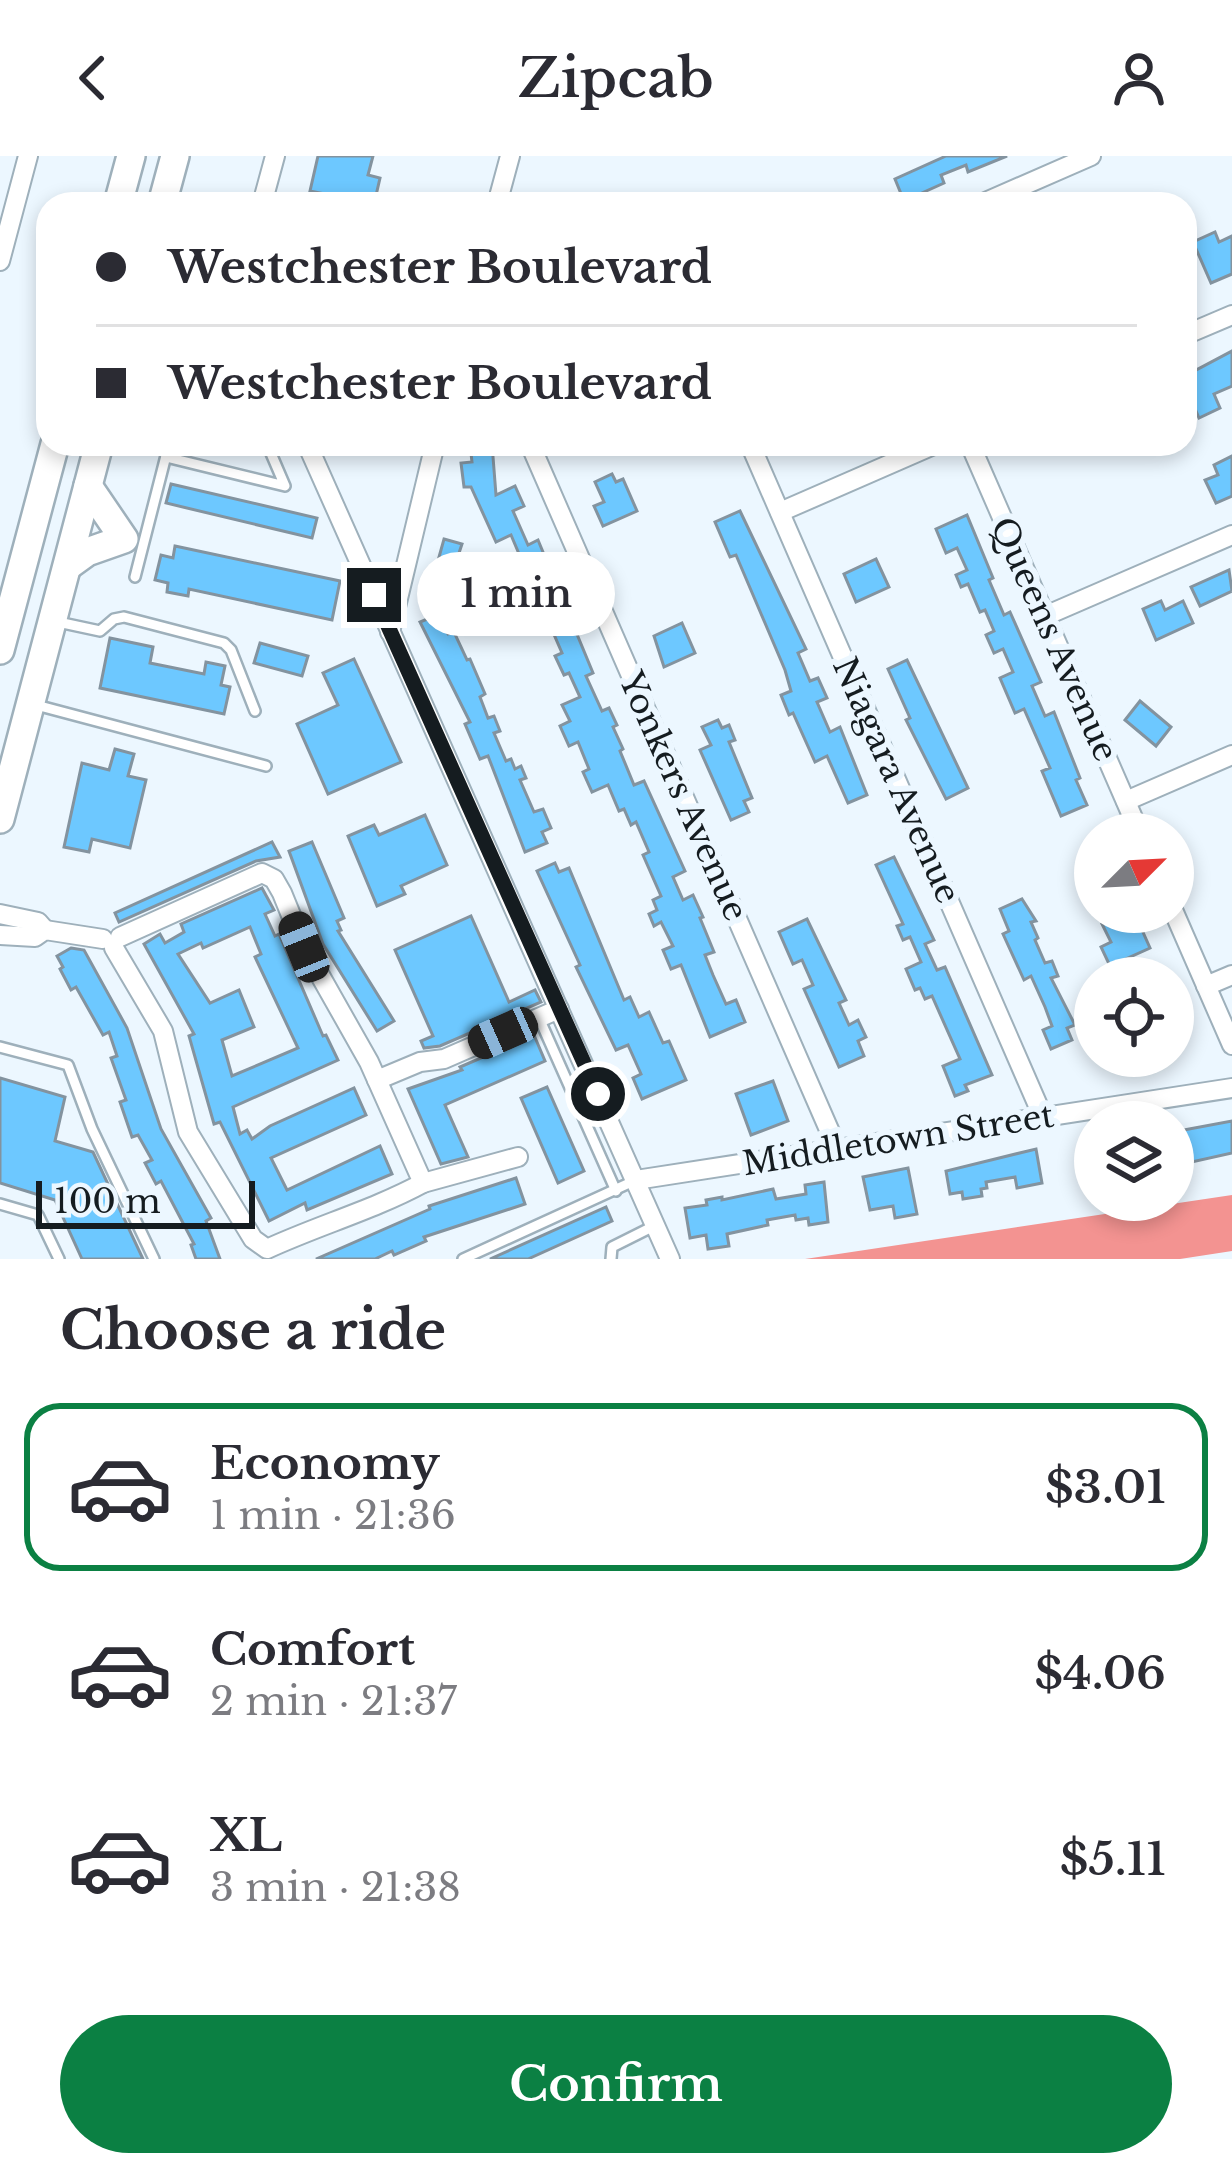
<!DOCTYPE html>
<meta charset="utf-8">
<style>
:root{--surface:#fff;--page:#f2f2f3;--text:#2b2b33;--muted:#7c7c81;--line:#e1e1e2;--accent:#0b8043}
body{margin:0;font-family:"Libre Baskerville",serif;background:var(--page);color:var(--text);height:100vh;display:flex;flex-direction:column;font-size:45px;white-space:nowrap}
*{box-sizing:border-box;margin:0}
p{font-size:39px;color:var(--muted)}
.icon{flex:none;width:66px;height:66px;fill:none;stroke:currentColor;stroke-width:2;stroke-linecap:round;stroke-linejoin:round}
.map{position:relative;height:1103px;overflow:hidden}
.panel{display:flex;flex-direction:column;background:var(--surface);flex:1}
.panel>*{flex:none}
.guide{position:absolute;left:36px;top:36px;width:1161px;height:264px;border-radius:36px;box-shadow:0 6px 18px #0003;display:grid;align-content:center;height:264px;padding:0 60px;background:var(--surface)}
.needle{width:78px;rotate:66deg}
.fabs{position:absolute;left:1074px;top:657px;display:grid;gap:24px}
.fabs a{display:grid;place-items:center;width:120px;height:120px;border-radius:50%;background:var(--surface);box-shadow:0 6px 18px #0003;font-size:60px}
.scale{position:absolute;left:36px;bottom:30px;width:219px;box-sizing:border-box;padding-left:12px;border:6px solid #151c20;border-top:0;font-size:33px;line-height:42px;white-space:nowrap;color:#151c20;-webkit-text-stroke:9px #ecf7ff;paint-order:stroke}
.end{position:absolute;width:54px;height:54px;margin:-27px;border:15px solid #151c20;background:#fff;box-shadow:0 0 0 6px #fff}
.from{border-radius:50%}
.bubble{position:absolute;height:84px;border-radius:42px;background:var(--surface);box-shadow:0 6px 18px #0003;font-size:39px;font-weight:600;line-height:84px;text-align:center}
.car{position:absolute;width:36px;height:72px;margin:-36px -18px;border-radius:15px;box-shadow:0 0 9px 3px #0007;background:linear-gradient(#222 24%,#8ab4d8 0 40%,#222 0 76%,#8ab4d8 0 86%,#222 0)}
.guide b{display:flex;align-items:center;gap:42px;height:114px;font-size:45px}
.guide b+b{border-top:3px solid var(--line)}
.guide i{width:30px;height:30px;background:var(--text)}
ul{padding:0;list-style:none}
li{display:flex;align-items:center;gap:36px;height:168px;margin:0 24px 18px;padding:0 36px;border:6px solid transparent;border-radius:36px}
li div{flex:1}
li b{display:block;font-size:45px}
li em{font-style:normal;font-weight:600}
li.current{border-color:var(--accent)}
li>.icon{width:108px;height:108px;stroke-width:1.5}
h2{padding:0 60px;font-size:54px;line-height:144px}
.button{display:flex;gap:24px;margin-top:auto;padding:24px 60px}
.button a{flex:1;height:138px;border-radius:72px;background:var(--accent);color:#fff;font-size:48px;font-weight:600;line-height:138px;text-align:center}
header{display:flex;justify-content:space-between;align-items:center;height:156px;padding:0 60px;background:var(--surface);font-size:54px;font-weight:600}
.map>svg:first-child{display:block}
.water{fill:#f39391}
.building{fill:#6dc8ff;stroke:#83939f;stroke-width:3;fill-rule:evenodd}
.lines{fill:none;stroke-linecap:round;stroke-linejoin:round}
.lane-casing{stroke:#9eb0bb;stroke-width:14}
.street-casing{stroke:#9eb0bb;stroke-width:22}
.primary-casing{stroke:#9eb0bb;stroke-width:32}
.lane{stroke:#fff;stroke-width:9}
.street{stroke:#fff;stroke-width:18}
.primary{stroke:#fff;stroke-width:27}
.route{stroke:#151c20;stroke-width:15}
.labels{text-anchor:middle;stroke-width:12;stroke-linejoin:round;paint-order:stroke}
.street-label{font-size:33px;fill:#151c20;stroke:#ecf7ff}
</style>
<header><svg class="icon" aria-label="back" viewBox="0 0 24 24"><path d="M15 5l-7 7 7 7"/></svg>Zipcab<svg class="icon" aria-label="person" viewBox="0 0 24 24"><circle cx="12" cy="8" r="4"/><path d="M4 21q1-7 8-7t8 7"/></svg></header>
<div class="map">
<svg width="1232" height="1103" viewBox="0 0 1232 1103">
<rect width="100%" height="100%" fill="#ecf7ff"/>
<!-- water -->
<path class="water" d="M1232,1039V1095L1180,1103H805Z"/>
<!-- building -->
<g class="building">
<path d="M318,0H373L368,19L380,22L374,48L310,35Z"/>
<path d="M946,0H1007L968,16L966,9L941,19L944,27L904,45L895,23Z"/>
<path d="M1215,76L1219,86L1232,80V118L1211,127L1193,86Z"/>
<path d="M1232,195V230L1214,238L1220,252L1199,262L1196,255L1185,260V220Z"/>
<path d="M492,288L496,339L515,330L524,350L513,355L528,389L538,384L593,517L586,520L602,555L609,552L617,569L613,571L623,593L620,595L634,629L644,625L685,715L673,721L683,744L693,739L703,761L700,762L714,796L705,799L713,819L726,848L736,844L745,866L710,881L681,809L671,813L663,794L673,790L661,766L654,770L649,758L657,754L653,744L661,740L643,699L649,696L636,666L631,669L624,653L619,655L608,629L592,636L583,616L589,613L578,586L569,590L560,570L570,565L562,549L580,541L569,517L564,519L555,500L562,497L552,474L547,476L526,430L522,431L520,426L513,429L506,412L522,405L511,379L496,386L471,331H464L461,307L472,306L470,289Z"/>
<path d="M1232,300V340L1216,347L1205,324L1218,319L1214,309Z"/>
<path d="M612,318L616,326L623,323L637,355L603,370L594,350L604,346L595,326Z"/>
<path d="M171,328L317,362L312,382L166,347Z"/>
<path d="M740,355L806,493L798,497L810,525L818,522L827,542L817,546L830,576L840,571L867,639L848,647L827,600L815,606L793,557L789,559L781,539L791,535L785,514L736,399L730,401L715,366Z"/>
<path d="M967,359L993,422L989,424L1004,459L1010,456L1041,526L1032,530L1045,560L1054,556L1080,622L1076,624L1087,649L1061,660L1042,615L1050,612L1024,553L1015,557L1000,522L1013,516L1003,493L994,497L986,479L994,475L985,454L980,456L968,428L961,431L956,419L967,414L957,392L946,397L936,373Z"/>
<path d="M444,383L462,388L456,406L467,409L456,445L429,437Z"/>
<path d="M175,390L340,425L332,464L189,433L188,440L167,436L168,427L155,424L161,399L173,402Z"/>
<path d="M876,403L889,431L856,446L844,418Z"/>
<path d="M1229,414L1232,435L1200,450L1191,431Z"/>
<path d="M1161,445L1165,454L1183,445L1193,467L1156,484L1143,453Z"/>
<path d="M439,458L448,478L454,476L467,504L470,503L485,538L480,541L488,562L494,560L500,575L494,577L506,605L511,603L515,613L521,610L526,622L520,624L534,656L543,653L551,672L542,676L547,687L525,696L488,600L480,603L465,568L470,566L420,466Z"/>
<path d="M682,467L695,497L664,511L654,480Z"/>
<path d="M110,482L153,491L150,507L204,518L206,506L225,510L221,529L230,531L224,558L100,532Z"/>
<path d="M260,487L308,500L302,520L254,507Z"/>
<path d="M354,503L401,606L328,638L297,568L338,549L323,517Z"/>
<path d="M907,504L968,632L946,643L906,564L910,562L888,513Z"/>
<path d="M1140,545L1171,571L1156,590L1125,564Z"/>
<path d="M718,564L722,572L729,569L735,584L729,586L752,642L744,645L749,656L731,664L700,594L711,589L702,571Z"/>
<path d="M115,593L134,598L128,620L146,624L130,692L92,683L89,696L64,691L82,607L109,614Z"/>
<path d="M425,659L447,709L401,730L405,738L377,750L348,680L374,669L379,679Z"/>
<path d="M272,686L280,701L256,705L119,766L115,757Z"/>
<path d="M312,686L344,762L337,765L341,774L338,775L394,865L377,875L323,788L289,695Z"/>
<path d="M894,701L934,784L925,788L937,814L945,811L992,919L965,929L968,935L955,940L943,910L960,903L932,840L925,843L920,832L915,834L906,813L921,806L910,781L903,784L897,770L903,768L876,709Z"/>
<path d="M555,707L559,716L569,712L624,844L630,841L639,861L649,856L663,887L669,885L686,924L642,943L633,922L641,918L628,889L616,894L576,811L580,809L537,715Z"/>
<path d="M262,732L274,754L265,758L275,780L279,778L323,880L326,879L338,904L233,951L240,978L247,974L252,983L270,970L354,932L366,959L271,1002L287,1034L380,990L392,1018L307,1054L305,1047L269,1065L220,966L214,968L189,880L194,878L144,788L160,778L165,787L184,776L181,768ZM250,771L261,798L255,801L298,892L232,920L222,884L254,871L239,834L210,847L178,798L201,787L203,792Z"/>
<path d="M1022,743L1036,765L1031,766L1038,782L1035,784L1045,807L1052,805L1058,820L1051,822L1075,869L1067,872L1072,884L1051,893L1043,874L1052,870L1045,851L1031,820L1024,824L1003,778L1009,775L1000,753Z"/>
<path d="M1129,756H1134L1150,792L1110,810L1101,791L1111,786L1102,768Z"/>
<path d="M471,760L509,846L535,834L541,846L440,890L424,892L421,885L433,880L395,794Z"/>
<path d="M807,763L846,844L839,847L849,869L858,864L866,881L858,885L864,900L839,911L804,833L813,829L802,804L793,808L779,776Z"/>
<path d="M71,792L84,794L127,872L161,973L211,1062L206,1065L220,1103H196L191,1089L194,1088L161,1025L156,1028L145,1007L152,1004L138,979L132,981L120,946L126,944L111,902L117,900L109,876L103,879L76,831L71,834L60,813L63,811L57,800Z"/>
<path d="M534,879L545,905L445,949L468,1001L441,1008L408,933L462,914L460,911Z"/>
<path d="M0,922L65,941L55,985L93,996L143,1103H82L55,1044L0,1027Z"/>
<path d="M773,925L788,965L751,979L736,938Z"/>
<path d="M547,931L584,1015L558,1027L521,942Z"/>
<path d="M1232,965V997L1174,1010L1173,976Z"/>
<path d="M1036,993L1042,1027L1017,1032L1015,1021L986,1026L987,1032L981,1033L982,1040L963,1043L962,1036L950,1038L946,1015Z"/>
<path d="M908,1012L917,1058L895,1062L893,1050L870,1054L863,1021Z"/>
<path d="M516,1022L525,1048L424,1081L426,1085L394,1099L392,1095L375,1103H316L430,1053L429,1050Z"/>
<path d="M824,1026L828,1066L809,1069L808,1062L796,1064L795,1059L767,1064L768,1069L727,1078L729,1090L708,1093L706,1079L690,1082L685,1052L707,1049L706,1044L722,1041V1044L773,1033L776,1043L806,1038L805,1029Z"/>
<path d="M606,1051L612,1065L528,1103H490Z"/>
</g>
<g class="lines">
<defs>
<g id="lane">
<path d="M166,301L285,330L267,288"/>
<path d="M135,421L169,288"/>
<path d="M58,466L100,475L114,463L124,461L224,487L231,494L255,555"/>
<path d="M36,549L266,610"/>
<path d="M539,862L616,1035"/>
<path d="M0,891L68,909L92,973L154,1103"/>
<path d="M0,1048L38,1059L59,1103"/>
<path d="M463,1103L636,1024"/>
<path d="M611,1103L612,1091L656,1069"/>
</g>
<g id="street">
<path d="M262,48L275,0"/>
<path d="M497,48L510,0"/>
<path d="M981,48L1091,0"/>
<path d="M0,105L28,0"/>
<path d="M1185,179L1232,159"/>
<path d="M307,288L670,1103"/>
<path d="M530,288L837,992"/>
<path d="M750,288L1043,961"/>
<path d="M970,288L1140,678"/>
<path d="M780,356L936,288"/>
<path d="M1045,460L1232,379"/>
<path d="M390,476L435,288"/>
<path d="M1126,645L1232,599"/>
<path d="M1173,754L1232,889"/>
<path d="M0,758L38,766L45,774"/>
<path d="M0,779L35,781L45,774L103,783"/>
<path d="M114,792L163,875L188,976L253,1083L267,1093C319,1069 373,1054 423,1027L369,906L304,791L282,737L274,723L262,717L120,781"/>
<path d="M1206,830L1232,819"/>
<path d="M377,924L420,906L444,903L559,853"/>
<path d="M636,1024L1232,932"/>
<path d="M423,1027L518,1001"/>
</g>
<g id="primary">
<path d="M118,48L131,0"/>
<path d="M162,48L175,0"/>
<path d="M69,409L87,396L124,383L88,330"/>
<path d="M0,494L55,288"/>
<path d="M0,663L99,288"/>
</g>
</defs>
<!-- lane casing -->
<use href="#lane" class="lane-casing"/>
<!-- street casing -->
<use href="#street" class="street-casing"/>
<!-- primary casing -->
<use href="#primary" class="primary-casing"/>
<!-- lane -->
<use href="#lane" class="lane"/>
<!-- street -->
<use href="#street" class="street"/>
<!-- primary -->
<use href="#primary" class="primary"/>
</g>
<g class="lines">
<!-- route -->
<path class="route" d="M374,439L598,938"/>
</g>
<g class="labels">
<!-- street labels -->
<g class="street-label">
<text transform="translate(1055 483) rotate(66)" y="12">Queens Avenue</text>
<text transform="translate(897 624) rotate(66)" y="12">Niagara Avenue</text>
<text transform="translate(684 640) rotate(66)" y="12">Yonkers Avenue</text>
<text transform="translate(898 983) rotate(-9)" y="12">Middletown Street</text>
</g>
</g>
</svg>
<div class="fabs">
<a><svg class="needle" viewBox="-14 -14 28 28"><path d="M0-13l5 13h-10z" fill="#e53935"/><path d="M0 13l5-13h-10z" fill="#7c7c81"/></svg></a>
<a><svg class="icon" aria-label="locate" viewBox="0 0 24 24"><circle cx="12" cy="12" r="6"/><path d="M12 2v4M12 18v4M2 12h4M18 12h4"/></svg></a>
<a><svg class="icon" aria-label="layers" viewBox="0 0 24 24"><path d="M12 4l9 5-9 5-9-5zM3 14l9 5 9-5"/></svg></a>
</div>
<div class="scale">100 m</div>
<i class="end from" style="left:598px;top:938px"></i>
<i class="end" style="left:374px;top:439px"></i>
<div class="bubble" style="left:417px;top:396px;width:198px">1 min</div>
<i class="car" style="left:304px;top:791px;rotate:338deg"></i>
<i class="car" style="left:503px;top:877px;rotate:246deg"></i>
<div class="guide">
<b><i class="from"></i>Westchester Boulevard</b>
<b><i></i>Westchester Boulevard</b>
</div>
</div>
<section class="panel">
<h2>Choose a ride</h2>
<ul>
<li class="current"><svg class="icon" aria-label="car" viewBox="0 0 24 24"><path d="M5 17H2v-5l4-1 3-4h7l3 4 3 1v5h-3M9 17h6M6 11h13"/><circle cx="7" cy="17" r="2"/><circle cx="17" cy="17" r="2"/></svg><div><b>Economy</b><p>1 min · 21:36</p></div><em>$3.01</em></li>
<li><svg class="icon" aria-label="car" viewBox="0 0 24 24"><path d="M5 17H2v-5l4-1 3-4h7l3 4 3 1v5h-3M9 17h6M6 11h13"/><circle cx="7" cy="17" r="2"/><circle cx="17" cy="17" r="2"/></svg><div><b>Comfort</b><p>2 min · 21:37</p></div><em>$4.06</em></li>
<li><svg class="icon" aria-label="car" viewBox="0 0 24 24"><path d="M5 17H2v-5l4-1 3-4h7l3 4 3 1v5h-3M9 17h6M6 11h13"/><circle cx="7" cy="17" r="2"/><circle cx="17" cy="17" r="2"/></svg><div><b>XL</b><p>3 min · 21:38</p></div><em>$5.11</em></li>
</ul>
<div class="button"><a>Confirm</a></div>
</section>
